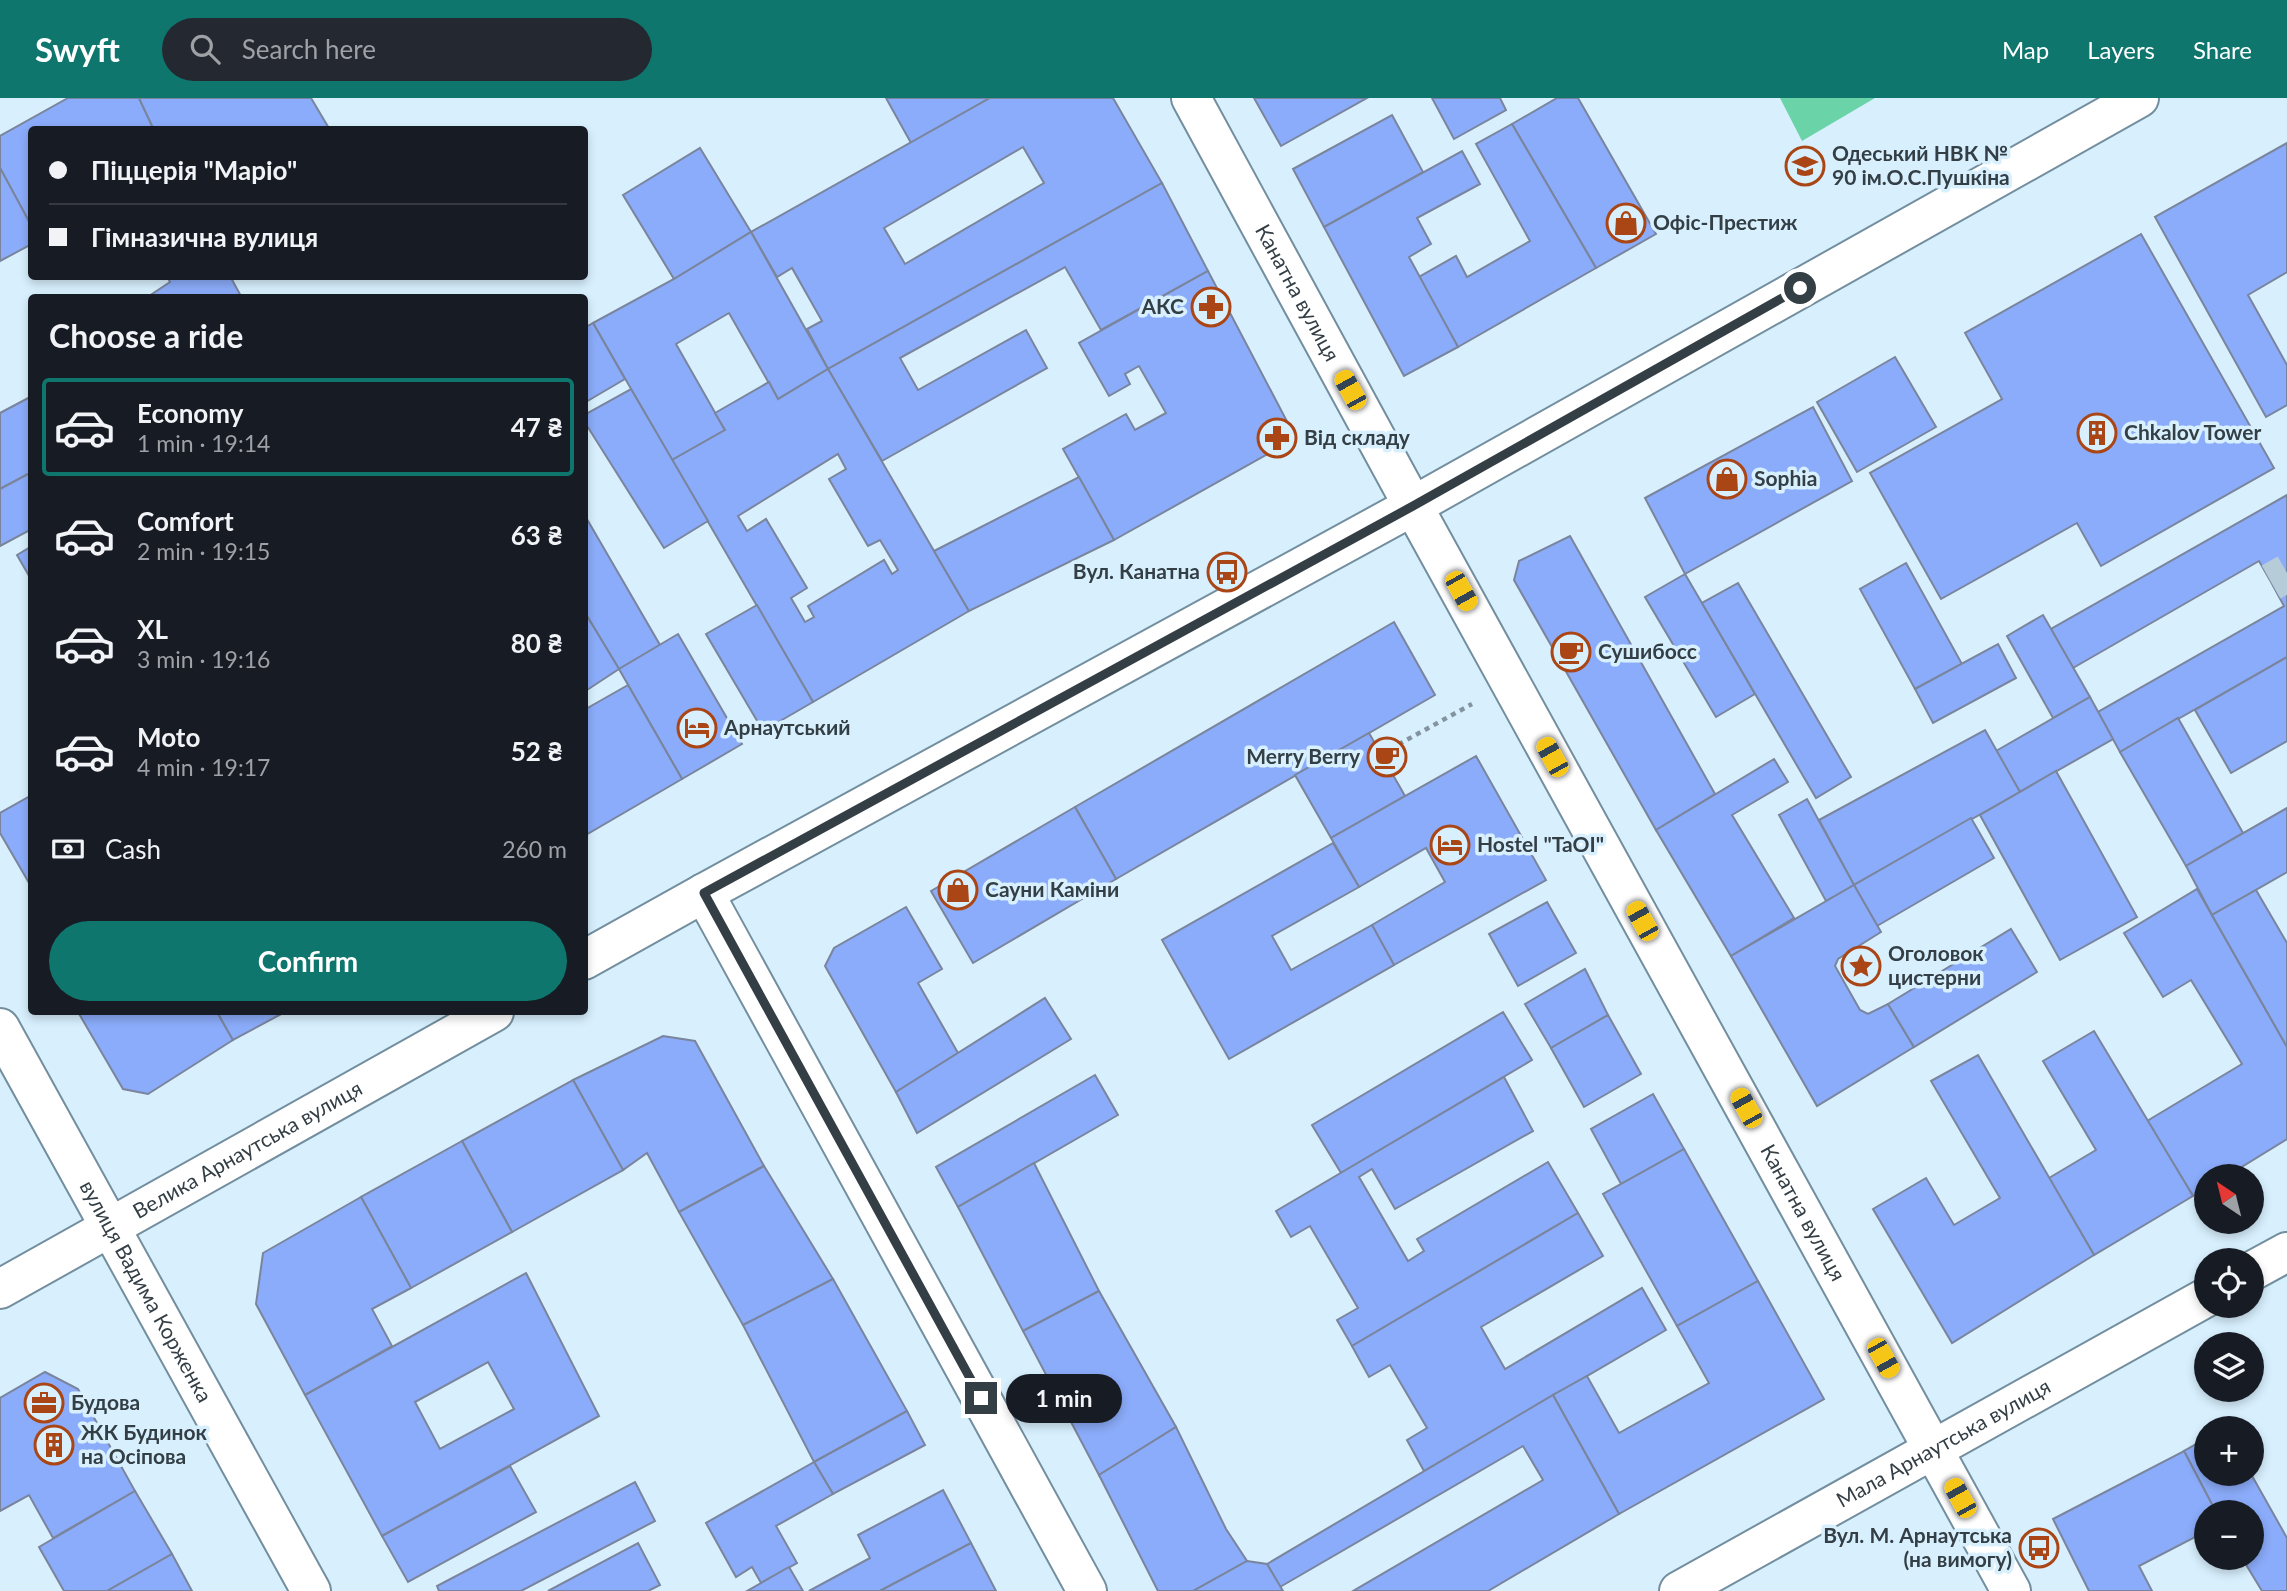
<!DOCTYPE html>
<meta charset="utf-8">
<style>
:root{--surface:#171b24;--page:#242831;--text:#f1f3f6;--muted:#9ea1a6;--line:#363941;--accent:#0f766e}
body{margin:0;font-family:Lato,sans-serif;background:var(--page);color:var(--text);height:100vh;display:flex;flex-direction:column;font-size:26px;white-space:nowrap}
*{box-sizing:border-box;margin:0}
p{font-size:23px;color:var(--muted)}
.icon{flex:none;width:38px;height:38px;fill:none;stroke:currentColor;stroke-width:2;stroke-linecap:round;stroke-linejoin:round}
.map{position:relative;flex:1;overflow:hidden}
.side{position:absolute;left:28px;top:196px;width:560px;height:721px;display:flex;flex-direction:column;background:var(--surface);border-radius:7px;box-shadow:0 4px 10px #0003}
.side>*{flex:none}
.top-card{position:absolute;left:28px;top:28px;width:560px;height:154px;border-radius:7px;box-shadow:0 4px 10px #0003;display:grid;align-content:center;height:154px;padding:0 21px;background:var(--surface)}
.needle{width:46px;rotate:325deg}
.buttons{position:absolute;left:2194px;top:1066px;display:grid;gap:14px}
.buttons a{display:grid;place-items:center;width:70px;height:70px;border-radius:50%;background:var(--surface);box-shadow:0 4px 10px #0003;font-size:35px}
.end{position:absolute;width:32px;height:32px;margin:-16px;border:9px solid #333e45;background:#fff;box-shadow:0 0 0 4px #fff}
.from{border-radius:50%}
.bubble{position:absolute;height:49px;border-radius:24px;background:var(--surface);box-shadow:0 4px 10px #0003;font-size:23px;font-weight:700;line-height:49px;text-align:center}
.car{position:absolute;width:21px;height:42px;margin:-21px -10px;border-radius:9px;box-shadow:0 0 5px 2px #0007;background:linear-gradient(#f5c518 24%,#345 0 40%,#f5c518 0 76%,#345 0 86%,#f5c518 0)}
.top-card b{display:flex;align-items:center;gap:24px;height:66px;font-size:26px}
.top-card b+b{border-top:2px solid var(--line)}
.top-card i{width:18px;height:18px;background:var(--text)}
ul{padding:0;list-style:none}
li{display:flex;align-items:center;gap:21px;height:98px;margin:0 14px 10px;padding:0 7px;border:4px solid transparent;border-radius:7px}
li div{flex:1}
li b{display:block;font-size:26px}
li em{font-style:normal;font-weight:700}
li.on{border-color:var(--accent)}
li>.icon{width:63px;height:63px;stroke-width:1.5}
h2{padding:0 21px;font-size:32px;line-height:84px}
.pay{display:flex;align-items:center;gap:18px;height:77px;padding:0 21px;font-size:26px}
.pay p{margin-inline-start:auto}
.primary-button{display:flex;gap:14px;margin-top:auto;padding:14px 21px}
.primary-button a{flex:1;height:80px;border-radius:42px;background:var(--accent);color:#fff;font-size:28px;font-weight:700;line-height:80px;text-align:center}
header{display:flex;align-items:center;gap:42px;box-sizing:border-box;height:98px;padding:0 35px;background:var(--accent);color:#fff}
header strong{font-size:33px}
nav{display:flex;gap:38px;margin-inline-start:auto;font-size:24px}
.search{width:490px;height:63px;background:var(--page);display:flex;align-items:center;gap:18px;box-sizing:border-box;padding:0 24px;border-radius:38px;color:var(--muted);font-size:26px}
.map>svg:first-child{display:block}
.green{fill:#6ad3a8}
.building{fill:#8bacfa;stroke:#7a859d;stroke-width:2;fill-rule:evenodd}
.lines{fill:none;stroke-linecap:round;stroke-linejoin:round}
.minor-tunnel{stroke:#b7ccd9;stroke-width:38;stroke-dasharray:38 19;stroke-linecap:butt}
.minor-casing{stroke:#738e9e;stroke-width:42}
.major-casing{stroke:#738e9e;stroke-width:42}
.path{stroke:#83949f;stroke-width:4.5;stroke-dasharray:5 5;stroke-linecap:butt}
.minor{stroke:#fff;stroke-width:38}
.major{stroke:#fff;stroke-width:38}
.route{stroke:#333e45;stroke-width:9}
.labels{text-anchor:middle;stroke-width:7;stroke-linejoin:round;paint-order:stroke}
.poi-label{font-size:21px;font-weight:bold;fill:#333e45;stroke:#d8f0fe;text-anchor:start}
.street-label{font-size:21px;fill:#333e45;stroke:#d8f0fe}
</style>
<header>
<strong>Swyft</strong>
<div class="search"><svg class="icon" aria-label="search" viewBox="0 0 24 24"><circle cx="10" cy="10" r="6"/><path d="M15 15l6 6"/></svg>Search here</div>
<nav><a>Map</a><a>Layers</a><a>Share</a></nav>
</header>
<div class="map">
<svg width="2287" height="1493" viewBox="0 0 2287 1493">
<rect width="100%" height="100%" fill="#d8f0fe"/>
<!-- green -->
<path class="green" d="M1780,0H1875L1802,43Z"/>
<!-- building -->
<g class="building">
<path d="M68,0H139L154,32H32V129L0,70V38Z"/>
<path d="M139,0H311L330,32H154Z"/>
<path d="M886,0H990L911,45Z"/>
<path d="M990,0H1113L1162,85L828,271L807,231L822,223L792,170L777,179L751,134ZM1023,49L1044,85L905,166L884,130Z"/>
<path d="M1254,0H1367L1281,48Z"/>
<path d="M1432,0H1500L1506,12L1454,41Z"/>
<path d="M1557,0H1578L1656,136L1596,170L1512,26Z"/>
<path d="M1392,17L1423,74L1324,129L1293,71Z"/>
<path d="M1512,26L1596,170L1458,249L1419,179L1456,158L1467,179L1530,143L1476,46Z"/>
<path d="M2287,45V174L2248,197L2287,267V307L2266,319L2155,119Z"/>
<path d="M700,50L751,134L674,181L623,97Z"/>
<path d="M1462,53L1480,86L1417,120L1431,146L1409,159L1458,249L1404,278L1324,129Z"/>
<path d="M0,70L32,129V146L0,163Z"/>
<path d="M1162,85L1208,173L1101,232L1065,169L900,260L918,292L1026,232L1047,270L882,363L828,271Z"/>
<path d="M751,134L828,271L778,301L729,215L676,246L725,332L672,362L593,225L674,181Z"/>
<path d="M2141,136L2274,370L2101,468L2077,425L1941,501L1870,375L2002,301L1965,235Z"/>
<path d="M1208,173L1291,331L1284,347L1114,442L1063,351L1126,316L1135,332L1166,315L1139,268L1125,276L1130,286L1109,298L1079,245Z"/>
<path d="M167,178H230L242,200H146L170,184Z"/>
<path d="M593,225L625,281L584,305V230Z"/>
<path d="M1895,259L1936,329L1857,374L1817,304Z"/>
<path d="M828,271L969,513L813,604L672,362L725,332L715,315L769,284L778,301ZM838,356L846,371L829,381L868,448L880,442L898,472L892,476L884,462L808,508L814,519L805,524L791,500L807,490L766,421L747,433L738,418Z"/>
<path d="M631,291L708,423L664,450L584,323V317Z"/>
<path d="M32,298V374L0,391V315Z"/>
<path d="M1813,309L1852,383L1685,476L1645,400Z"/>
<path d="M32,374V431L0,448V391Z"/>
<path d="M1079,379L1114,442L969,513L934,453Z"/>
<path d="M2287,397V559L2120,654L2098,614L2284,508L2271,484L2259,463L2073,570L2051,531Z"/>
<path d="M584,416L660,547L619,571L584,513Z"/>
<path d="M1570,438L1715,696L1656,732L1514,482L1519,463Z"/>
<path d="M32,448V483L17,457Z"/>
<path d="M1906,465L1962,566L1915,591L1860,491Z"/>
<path d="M1685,476L1755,596L1716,619L1645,499Z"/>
<path d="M1738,485L1851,679L1816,700L1702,505Z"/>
<path d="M757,507L813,604L763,633L706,536Z"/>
<path d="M584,513L619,571L584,594Z"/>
<path d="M2043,517L2090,599L2053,620L2007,538Z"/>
<path d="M1394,524L1435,597L1116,781L1075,709Z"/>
<path d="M678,536L742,646L682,681L619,571Z"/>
<path d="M1998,546L2016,580L1933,625L1915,591Z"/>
<path d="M2287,559V643L2231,675L2195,612Z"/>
<path d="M628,587L682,681L584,738V612Z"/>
<path d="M2090,599L2113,641L2020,694L1996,653Z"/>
<path d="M2178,620L2243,735L2186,768L2120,654Z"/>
<path d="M1985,632L2020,694L1854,787L1819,722Z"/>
<path d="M1369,635L1405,698L1331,740L1295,677Z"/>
<path d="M1476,658L1546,782L1394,867L1372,827L1445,784L1426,750L1359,789L1331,740Z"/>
<path d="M1774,661L1788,684L1732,717L1794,820L1731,858L1656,732Z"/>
<path d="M2056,673L2137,819L2060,862L1980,717Z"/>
<path d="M32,697V790L0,735V715Z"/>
<path d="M1807,701L1854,787L1826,803L1779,717Z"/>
<path d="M1075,709L1116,781L973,865L931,793Z"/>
<path d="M2287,710V774L2212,817L2186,768Z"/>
<path d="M1971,720L1994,760L1877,828L1854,787Z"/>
<path d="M1333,745L1359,789L1272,838L1291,872L1372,827L1394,867L1229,961L1162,842Z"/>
<path d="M1854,787L1881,834L1838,861L1835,868L1860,912L1868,916L1888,906L1914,949L1817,1008L1731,858Z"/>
<path d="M2197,791L2287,949V1041L2227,1078H2207V1090L2193,1098L2147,1023L2242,966L2191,882L2163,899L2124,835Z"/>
<path d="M2256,792L2287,845V949L2212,817Z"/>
<path d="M1547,804L1576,855L1518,888L1489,836Z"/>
<path d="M906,809L942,871L918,885L958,955L896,994L825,868L834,850Z"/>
<path d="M2011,831L2037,874L1914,949L1888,906Z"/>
<path d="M1585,871L1608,917L1551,950L1525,906Z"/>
<path d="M1045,900L1071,941L917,1035L896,994Z"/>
<path d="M78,914H217L233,942L148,996L123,991Z"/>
<path d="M217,914H285L233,942Z"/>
<path d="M1503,914L1532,962L1341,1075L1312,1027Z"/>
<path d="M1608,917L1641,976L1584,1009L1551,950Z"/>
<path d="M2094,933L2193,1098L2094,1157L2049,1080L2096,1052L2043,963Z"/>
<path d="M663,938L695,943L764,1068L679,1114L647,1055L623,1072L573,982Z"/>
<path d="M1978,957L2094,1157L1952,1245L1873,1111L1926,1080L1954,1127L2000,1100L1931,983Z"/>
<path d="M1095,977L1118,1017L958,1109L936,1069Z"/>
<path d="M1504,979L1533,1033L1395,1111L1372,1071L1359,1079L1408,1163L1424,1153L1417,1141L1548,1064L1578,1115L1352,1248L1337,1222L1358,1210L1310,1128L1291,1139L1276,1113Z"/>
<path d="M573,982L623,1072L512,1134L462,1043Z"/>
<path d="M1653,996L1684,1051L1621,1086L1591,1031Z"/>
<path d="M462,1043L512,1134L411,1190L361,1099Z"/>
<path d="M1684,1051L1758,1183L1677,1228L1603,1096Z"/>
<path d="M1034,1065L1099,1193L1023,1233L958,1109Z"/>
<path d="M764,1068L833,1181L743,1227L679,1114Z"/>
<path d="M361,1099L411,1190L372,1211L392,1248L305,1297L256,1206L263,1155Z"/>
<path d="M1578,1115L1603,1158L1481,1229L1505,1271L1642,1190L1666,1232L1424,1373L1407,1342L1427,1330L1390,1267L1369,1279L1352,1248Z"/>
<path d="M526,1175L599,1318L382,1438L305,1297ZM488,1264L514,1311L440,1351L415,1304Z"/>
<path d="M833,1181L907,1313L814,1364L743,1227Z"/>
<path d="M1758,1183L1824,1301L1619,1416L1553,1297L1587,1278L1619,1335L1709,1285L1677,1228Z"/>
<path d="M1099,1193L1176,1329L1099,1377L1023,1233Z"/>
<path d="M45,1274L78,1291L135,1393L53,1440L29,1397L0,1413V1300Z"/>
<path d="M1553,1297L1619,1416L1488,1493H1353L1543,1382L1523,1348L1280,1489L1267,1466Z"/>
<path d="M907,1313L925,1347L833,1396L814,1364Z"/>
<path d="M1176,1329L1226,1431L1247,1463L1193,1493H1158L1099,1377Z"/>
<path d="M2207,1340V1376H2251L2287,1440V1493H2262L2242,1460H2252V1414H2216L2184,1353Z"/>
<path d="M2184,1353L2216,1414H2207V1433L2139,1468L2152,1493H2089L2053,1421Z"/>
<path d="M814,1364L833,1396L776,1428L797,1465L761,1485L752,1469L736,1479L706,1425Z"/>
<path d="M510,1368L536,1414L408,1484L382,1438Z"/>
<path d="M635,1384L655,1423L521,1493H439L437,1488Z"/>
<path d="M943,1392L971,1445L880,1493H809L870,1460L858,1437Z"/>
<path d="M135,1393L172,1456L107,1493H64L39,1449Z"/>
<path d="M638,1445L660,1487L648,1493H548Z"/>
<path d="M971,1445L996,1493H880L893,1486Z"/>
<path d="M172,1456L192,1493H107Z"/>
<path d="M1247,1463L1267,1466L1283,1493H1193Z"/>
<path d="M789,1469L803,1493H747Z"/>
</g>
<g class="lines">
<!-- minor-tunnel -->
<path class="minor-tunnel" d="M2271,484L2287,475"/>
<defs>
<g id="minor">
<path id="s1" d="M1191,0L1413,408"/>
<path d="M704,795L1087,1493"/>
</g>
<g id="major">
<path id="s2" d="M1413,408L2011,1493"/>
<path d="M584,862L704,795L1413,408L2139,0"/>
<path id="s3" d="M0,930L311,1493"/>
<path d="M2252,1173L2287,1154"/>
<path id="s4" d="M0,1191L494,914"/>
<path id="s5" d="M1679,1493L2207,1199"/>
</g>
</defs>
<!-- minor casing -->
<use href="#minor" class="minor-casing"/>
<!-- major casing -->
<use href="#major" class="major-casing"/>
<!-- path -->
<path class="path" d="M1381,656L1472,606"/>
<!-- minor -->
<use href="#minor" class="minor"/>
<!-- major -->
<use href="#major" class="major"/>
</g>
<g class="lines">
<!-- route -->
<path class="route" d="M981,1300L704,795L1413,408L1800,190"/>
</g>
<!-- icons -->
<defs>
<symbol id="school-ring" viewBox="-11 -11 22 22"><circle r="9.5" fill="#d8f0fe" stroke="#aa4615" stroke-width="1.5"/><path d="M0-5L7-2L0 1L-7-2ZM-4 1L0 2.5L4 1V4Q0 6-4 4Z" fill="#aa4615"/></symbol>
<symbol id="shop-ring" viewBox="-11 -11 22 22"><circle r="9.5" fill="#d8f0fe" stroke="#aa4615" stroke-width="1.5"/><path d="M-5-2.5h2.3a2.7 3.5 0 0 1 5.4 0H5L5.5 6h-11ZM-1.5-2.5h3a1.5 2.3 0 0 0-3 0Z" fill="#aa4615"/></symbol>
<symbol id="pharmacy-ring" viewBox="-11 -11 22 22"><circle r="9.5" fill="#d8f0fe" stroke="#aa4615" stroke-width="1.5"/><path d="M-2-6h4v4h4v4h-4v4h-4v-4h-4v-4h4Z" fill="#aa4615"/></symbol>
<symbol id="building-ring" viewBox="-11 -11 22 22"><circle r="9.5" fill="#d8f0fe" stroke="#aa4615" stroke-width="1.5"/><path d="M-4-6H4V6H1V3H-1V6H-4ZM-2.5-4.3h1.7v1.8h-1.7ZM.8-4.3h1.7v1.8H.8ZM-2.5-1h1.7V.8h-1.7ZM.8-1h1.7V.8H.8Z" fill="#aa4615"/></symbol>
<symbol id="bus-ring" viewBox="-11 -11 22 22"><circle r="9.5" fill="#d8f0fe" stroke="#aa4615" stroke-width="1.5"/><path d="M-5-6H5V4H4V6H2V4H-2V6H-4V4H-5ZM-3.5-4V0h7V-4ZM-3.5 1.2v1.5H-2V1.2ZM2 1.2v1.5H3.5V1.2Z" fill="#aa4615"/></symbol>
<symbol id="cafe-ring" viewBox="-11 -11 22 22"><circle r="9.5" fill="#d8f0fe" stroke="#aa4615" stroke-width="1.5"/><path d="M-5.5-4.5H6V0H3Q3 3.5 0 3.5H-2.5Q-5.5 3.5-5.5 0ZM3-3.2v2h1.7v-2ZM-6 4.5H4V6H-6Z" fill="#aa4615"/></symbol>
<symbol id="hotel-ring" viewBox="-11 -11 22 22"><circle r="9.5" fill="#d8f0fe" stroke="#aa4615" stroke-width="1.5"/><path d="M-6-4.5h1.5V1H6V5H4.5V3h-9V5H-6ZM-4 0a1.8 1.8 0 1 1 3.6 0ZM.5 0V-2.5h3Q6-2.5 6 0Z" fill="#aa4615"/></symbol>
<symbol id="sight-ring" viewBox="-11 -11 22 22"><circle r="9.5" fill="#d8f0fe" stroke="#aa4615" stroke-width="1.5"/><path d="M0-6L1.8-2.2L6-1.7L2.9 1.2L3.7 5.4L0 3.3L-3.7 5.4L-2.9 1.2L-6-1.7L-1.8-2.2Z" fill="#aa4615"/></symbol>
<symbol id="office-ring" viewBox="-11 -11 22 22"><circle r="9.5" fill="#d8f0fe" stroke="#aa4615" stroke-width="1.5"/><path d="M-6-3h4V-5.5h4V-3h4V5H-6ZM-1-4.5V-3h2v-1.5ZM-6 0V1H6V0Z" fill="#aa4615"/></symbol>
</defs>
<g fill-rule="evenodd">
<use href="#school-ring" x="1783" y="46" width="44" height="44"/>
<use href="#shop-ring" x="1604" y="103" width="44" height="44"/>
<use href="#pharmacy-ring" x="1189" y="187" width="44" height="44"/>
<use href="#building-ring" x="2075" y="313" width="44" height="44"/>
<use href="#pharmacy-ring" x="1255" y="318" width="44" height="44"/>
<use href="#shop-ring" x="1705" y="359" width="44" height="44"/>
<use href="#bus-ring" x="1205" y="452" width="44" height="44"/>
<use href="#cafe-ring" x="1549" y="532" width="44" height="44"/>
<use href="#hotel-ring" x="675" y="608" width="44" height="44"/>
<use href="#cafe-ring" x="1365" y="637" width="44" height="44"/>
<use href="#hotel-ring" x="1428" y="725" width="44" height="44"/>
<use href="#shop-ring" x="936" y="770" width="44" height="44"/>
<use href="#sight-ring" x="1839" y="846" width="44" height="44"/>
<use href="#office-ring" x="22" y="1283" width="44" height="44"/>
<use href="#building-ring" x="32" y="1325" width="44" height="44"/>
<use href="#bus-ring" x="2017" y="1428" width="44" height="44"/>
</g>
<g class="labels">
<!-- poi labels -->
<g class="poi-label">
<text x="1832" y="63">Одеський НВК №<tspan x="1832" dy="24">90 ім.О.С.Пушкіна</tspan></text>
<text x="1653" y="132">Офіс-Престиж</text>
<text x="1184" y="216" text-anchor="end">АКС</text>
<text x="2124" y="342">Chkalov Tower</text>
<text x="1304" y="347">Від складу</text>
<text x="1754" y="388">Sophia</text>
<text x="1200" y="481" text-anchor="end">Вул. Канатна</text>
<text x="1598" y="561">Сушибосс</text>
<text x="724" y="637">Арнаутський</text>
<text x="1360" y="666" text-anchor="end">Merry Berry</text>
<text x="1477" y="754">Hostel "TaOI"</text>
<text x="985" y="799">Сауни Каміни</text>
<text x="1888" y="863">Оголовок<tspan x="1888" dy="24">цистерни</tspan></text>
<text x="71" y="1312">Будова</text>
<text x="81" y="1342">ЖК Будинок<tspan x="81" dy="24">на Осіпова</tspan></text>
<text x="2012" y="1445" text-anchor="end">Вул. М. Арнаутська<tspan x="2012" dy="24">(на вимогу)</tspan></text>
</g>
<!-- street labels -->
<g class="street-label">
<text dy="7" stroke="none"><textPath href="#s1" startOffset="222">Канатна вулиця</textPath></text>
<text dy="7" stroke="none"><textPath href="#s4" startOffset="284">Велика Арнаутська вулиця</textPath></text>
<text dy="7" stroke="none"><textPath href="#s2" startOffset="807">Канатна вулиця</textPath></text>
<text dy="7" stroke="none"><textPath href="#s3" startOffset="301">вулиця Вадима Корженка</textPath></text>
<text dy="7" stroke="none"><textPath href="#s5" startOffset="303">Мала Арнаутська вулиця</textPath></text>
</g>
</g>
</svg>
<div class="buttons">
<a><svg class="needle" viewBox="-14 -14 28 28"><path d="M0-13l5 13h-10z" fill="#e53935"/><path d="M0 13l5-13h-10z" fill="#9ea1a6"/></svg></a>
<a><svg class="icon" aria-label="locate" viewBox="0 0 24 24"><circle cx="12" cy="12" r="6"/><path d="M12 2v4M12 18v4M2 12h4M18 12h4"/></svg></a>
<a><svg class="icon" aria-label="layers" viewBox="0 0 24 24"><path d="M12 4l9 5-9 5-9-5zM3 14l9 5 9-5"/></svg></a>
<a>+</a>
<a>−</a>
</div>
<i class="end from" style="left:1800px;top:190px"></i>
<i class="end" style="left:981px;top:1300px"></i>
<div class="bubble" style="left:1006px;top:1276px;width:116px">1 min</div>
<i class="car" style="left:1350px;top:292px;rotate:331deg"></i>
<i class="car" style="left:1461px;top:493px;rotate:151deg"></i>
<i class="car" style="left:1552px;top:659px;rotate:331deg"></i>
<i class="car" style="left:1642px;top:823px;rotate:331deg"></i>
<i class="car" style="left:1746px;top:1010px;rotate:331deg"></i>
<i class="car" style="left:1883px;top:1260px;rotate:151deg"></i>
<i class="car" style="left:1960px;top:1400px;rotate:331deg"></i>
<div class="top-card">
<b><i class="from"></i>Піццерія &quot;Маріо&quot;</b>
<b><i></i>Гімназична вулиця</b>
</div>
<section class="side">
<h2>Choose a ride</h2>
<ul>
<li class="on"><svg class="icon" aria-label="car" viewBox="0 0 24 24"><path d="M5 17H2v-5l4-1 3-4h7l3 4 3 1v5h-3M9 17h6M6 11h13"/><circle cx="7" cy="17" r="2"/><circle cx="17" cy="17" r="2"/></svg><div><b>Economy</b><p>1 min · 19:14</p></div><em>47 ₴</em></li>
<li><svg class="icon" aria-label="car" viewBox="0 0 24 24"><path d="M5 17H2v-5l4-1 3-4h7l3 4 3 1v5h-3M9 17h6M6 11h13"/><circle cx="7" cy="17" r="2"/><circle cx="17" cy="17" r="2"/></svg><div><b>Comfort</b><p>2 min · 19:15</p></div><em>63 ₴</em></li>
<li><svg class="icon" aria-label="car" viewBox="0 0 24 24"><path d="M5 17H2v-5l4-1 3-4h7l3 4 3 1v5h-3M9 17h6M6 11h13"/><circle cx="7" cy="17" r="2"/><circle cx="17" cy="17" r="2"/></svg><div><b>XL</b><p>3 min · 19:16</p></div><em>80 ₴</em></li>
<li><svg class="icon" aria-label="car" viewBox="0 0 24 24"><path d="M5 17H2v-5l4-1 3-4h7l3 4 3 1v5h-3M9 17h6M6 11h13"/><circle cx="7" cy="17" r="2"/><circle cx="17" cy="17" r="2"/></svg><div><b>Moto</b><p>4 min · 19:17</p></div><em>52 ₴</em></li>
</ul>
<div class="pay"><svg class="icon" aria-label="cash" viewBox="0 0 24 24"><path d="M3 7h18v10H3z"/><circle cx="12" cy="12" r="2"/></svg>Cash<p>260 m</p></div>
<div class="primary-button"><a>Confirm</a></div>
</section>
</div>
